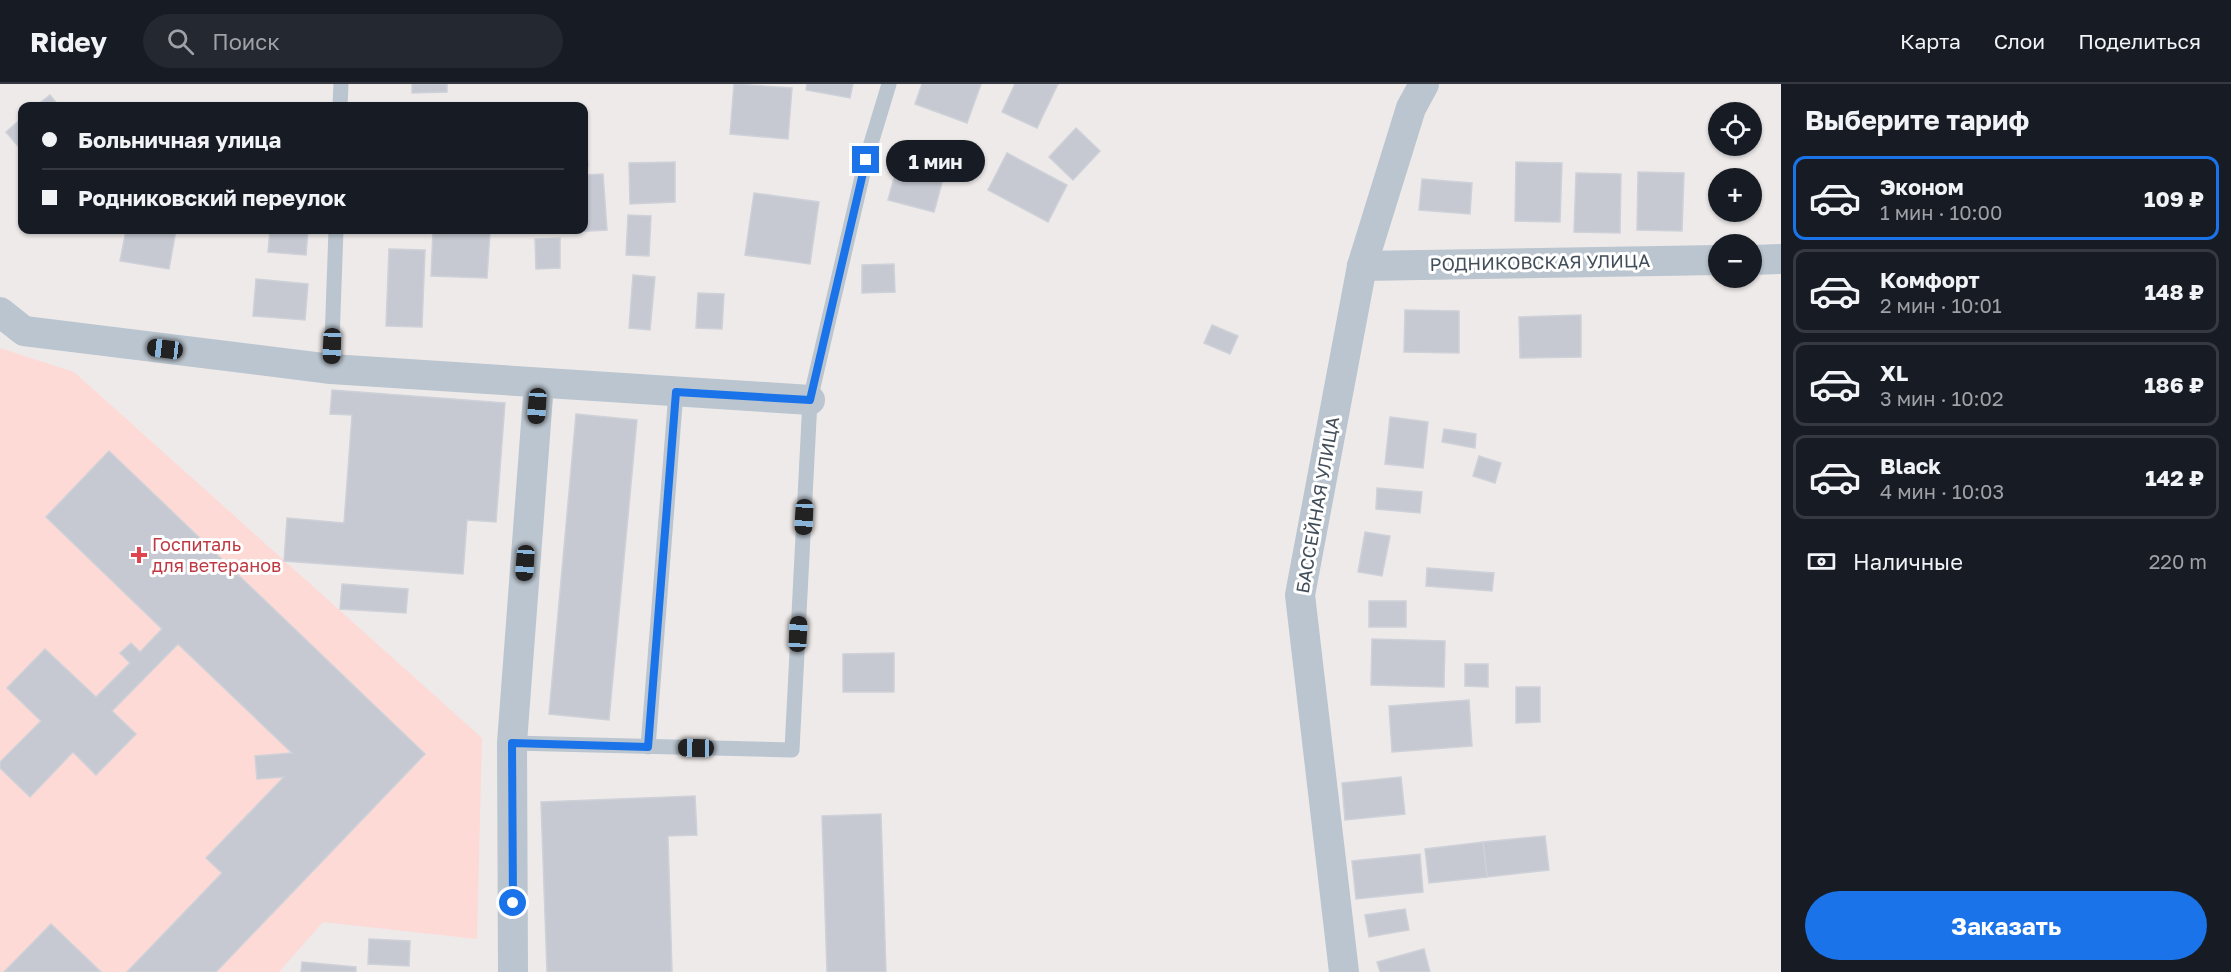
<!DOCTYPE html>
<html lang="ru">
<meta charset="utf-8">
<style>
:root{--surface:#171b24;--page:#242831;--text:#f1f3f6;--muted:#9ea1a6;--line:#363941;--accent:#1a73e8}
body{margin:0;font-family:"Golos Text",sans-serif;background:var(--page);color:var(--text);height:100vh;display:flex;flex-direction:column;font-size:22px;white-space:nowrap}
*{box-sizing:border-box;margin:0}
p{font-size:20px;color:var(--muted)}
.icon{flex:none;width:33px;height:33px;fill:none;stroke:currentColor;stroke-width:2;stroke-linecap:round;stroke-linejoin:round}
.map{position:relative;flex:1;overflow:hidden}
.details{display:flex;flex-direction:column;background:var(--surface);width:450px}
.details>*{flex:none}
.guide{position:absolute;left:18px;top:18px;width:570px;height:132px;border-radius:12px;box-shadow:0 2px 4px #0004;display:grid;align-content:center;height:132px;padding:0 24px;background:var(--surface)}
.tools{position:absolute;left:1708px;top:18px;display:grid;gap:12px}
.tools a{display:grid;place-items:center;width:54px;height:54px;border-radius:50%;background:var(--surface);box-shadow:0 2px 4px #0004;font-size:30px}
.end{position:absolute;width:27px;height:27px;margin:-14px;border:8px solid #1a73e8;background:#fff;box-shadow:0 0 0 3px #fff}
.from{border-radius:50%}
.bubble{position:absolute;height:42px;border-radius:21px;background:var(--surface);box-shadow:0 2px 4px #0004;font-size:20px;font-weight:700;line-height:42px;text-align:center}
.car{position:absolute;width:18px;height:36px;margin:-18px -9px;border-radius:8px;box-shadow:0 0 4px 2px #0007;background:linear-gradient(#222 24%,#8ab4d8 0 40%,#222 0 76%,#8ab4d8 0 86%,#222 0)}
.guide b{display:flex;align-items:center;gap:21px;height:57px;font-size:22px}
.guide b+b{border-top:2px solid var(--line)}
.guide i{width:15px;height:15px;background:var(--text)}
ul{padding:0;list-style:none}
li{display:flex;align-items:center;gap:18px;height:84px;margin:0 12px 9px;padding:0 12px;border:3px solid var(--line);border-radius:12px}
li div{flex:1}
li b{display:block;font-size:22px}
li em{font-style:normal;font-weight:700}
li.on{border-color:var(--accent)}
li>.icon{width:54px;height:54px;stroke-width:1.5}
h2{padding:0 24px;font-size:27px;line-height:72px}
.pay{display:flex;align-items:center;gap:15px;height:66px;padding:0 24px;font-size:22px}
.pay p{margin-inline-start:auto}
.button{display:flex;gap:12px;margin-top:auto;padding:12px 24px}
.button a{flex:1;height:69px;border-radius:36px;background:var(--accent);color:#fff;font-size:24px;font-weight:700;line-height:69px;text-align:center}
header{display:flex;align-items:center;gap:36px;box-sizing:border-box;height:84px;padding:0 30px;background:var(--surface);border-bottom:2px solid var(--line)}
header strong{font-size:28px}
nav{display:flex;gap:33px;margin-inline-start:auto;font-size:21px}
.search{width:420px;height:54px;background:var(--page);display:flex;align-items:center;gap:15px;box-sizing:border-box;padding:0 21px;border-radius:33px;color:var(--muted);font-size:22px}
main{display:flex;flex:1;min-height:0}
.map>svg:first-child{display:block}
.medical{fill:#fddad6}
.building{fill:#c6c9d2;stroke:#ced1d8;stroke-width:1.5}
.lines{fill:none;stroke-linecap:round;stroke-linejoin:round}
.service{stroke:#bac5cf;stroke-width:15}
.minor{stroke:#bac5cf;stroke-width:30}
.route{stroke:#1a73e8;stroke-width:8}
.health-dot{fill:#e0444e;stroke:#fff;stroke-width:2}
.labels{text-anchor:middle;stroke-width:6;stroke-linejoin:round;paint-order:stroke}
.street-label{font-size:18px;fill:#424e5a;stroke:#fff}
.health-label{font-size:18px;fill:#be3a42;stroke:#fff;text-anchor:start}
</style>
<header>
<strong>Ridey</strong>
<div class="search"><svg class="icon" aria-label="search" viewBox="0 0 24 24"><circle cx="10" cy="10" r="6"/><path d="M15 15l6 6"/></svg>Поиск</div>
<nav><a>Карта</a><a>Слои</a><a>Поделиться</a></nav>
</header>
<main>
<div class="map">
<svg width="1781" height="888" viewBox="0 0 1781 888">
<rect width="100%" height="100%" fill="#eeeaea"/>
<!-- medical -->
<path class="medical" d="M0,264L74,288L482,654L477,855L323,838L279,888H0Z"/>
<!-- building -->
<g class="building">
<path d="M412,0H447V8L412,9Z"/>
<path d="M734,0L792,4L788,55L730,50Z"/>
<path d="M807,0H853L850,14L806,6Z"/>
<path d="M922,0H981L967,39L915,20Z"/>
<path d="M1015,0H1058L1037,44L1002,28Z"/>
<path d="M50,11L59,22H36Z"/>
<path d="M22,34V67L6,48Z"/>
<path d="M584,34L588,82H584Z"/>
<path d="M1076,44L1100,67L1073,96L1049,73Z"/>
<path d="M1007,69L1067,101L1048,138L988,106Z"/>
<path d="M900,72L946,84L934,128L888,116Z"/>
<path d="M675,78V118L630,120L629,79Z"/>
<path d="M1516,78L1562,79L1560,138L1515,137Z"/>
<path d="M1638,88L1684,89L1682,147L1637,146Z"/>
<path d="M1576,89L1621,90L1620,149L1574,148Z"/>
<path d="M603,90L607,146L572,148V146H584V91Z"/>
<path d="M1422,95L1472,99L1470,130L1419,126Z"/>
<path d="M754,109L819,118L810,180L745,171Z"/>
<path d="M628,131L651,132L649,172L626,171Z"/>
<path d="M126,146H176L169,185L120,177Z"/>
<path d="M270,146H308L306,171L268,168Z"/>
<path d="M433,146L490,148L487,194L431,192Z"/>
<path d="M560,154V184L536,185L535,155Z"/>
<path d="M389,165L425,166L422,243L386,242Z"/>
<path d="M894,180L895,208L862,209V181Z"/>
<path d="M633,191L655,193L650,246L629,244Z"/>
<path d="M256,195L308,200L305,236L253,232Z"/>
<path d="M698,209L724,210L722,245L696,244Z"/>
<path d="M1405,226L1459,227V269L1404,268Z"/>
<path d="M1581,231V273L1520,274L1519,233Z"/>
<path d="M1212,241L1238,252L1230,270L1204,259Z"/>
<path d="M332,306L505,319L496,438L467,436L463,490L284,477L287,434L344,439L352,331L330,330Z"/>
<path d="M576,330L637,336L609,636L549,630Z"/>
<path d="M1390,333L1428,338L1423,384L1385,380Z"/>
<path d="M1444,345L1476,350L1475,364L1442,358Z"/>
<path d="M109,367L425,670L216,888H127L222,789L206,774L284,693L257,695L255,672L292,669L178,560L112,627L136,650L96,691L73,668L30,713L0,684V678L41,637L7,604L45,565L96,613L130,579L120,569L131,559L140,568L162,545L46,433Z"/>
<path d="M1479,372L1501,379L1495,399L1473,392Z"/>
<path d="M1377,404L1422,408L1420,429L1376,425Z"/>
<path d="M1365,448L1390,452L1382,492L1358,488Z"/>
<path d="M1427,484L1494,489L1492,507L1426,502Z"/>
<path d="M342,500L408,505L406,529L340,525Z"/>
<rect x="1369" y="517" width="37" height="26"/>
<path d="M1372,555L1445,557L1444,603L1371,601Z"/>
<path d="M894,569V608H843V570Z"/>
<path d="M1465,580H1488V603L1465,602Z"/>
<path d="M1516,603H1540V638L1516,639Z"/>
<path d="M1469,616L1472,662L1392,668L1389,622Z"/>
<path d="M1401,693L1405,730L1345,736L1342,699Z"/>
<path d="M695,712L697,751L668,752L672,888H547L541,718Z"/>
<path d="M881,730L886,888H827L822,732Z"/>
<path d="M1545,752L1549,786L1487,793L1483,758Z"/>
<path d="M1483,758L1487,793L1429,799L1425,765Z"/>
<path d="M1420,770L1423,808L1356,815L1352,777Z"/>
<path d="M1405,825L1409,846L1369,853L1365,831Z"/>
<path d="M51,840L101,888H4Z"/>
<path d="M369,855L410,857L409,882L368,880Z"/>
<path d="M1424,865L1430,888H1380L1377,878Z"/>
<path d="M302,878L356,883V888H301Z"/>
</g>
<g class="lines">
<!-- service -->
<g class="service">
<path d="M340,22L341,0"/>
<path d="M331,285L336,146"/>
<path d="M512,659L792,666L810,316L866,76L889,0"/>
<path d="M648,663L676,308"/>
</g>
<!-- minor -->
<g class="minor">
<path d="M1752,176L1781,175"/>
<path d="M1362,182L1719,176"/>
<path d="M0,228L24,247L331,285L810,316"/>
<path d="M513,888L512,659L539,299"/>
<path d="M1344,888L1300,511L1362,182L1411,24L1424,0"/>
</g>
</g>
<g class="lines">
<!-- route -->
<path class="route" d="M513,819L512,659L648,663L676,308L810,316L866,76"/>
</g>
<!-- markers -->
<path class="health-dot" d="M136 462h6v6h6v6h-6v6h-6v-6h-6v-6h6z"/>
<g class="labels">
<!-- street labels -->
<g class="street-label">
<text transform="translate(1540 179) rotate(-1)" y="6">РОДНИКОВСКАЯ УЛИЦА</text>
<text transform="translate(1318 421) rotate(-80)" y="6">БАССЕЙНАЯ УЛИЦА</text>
</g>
<!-- health labels -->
<g class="health-label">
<text x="152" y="467">Госпиталь<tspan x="152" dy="21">для ветеранов</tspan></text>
</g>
</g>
</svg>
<div class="tools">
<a><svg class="icon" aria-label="locate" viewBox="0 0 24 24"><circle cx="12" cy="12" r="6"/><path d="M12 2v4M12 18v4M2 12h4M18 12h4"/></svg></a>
<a>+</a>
<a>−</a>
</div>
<i class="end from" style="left:513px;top:819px"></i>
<i class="end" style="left:866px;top:76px"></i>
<div class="bubble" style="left:886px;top:56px;width:99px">1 мин</div>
<i class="car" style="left:332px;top:262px;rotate:182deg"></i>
<i class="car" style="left:165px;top:265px;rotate:277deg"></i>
<i class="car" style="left:537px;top:322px;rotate:184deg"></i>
<i class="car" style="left:804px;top:433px;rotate:183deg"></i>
<i class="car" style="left:525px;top:479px;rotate:184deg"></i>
<i class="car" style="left:798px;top:550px;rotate:3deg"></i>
<i class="car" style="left:696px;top:664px;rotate:271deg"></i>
<div class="guide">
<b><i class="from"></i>Больничная улица</b>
<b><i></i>Родниковский переулок</b>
</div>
</div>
<section class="details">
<h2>Выберите тариф</h2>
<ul>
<li class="on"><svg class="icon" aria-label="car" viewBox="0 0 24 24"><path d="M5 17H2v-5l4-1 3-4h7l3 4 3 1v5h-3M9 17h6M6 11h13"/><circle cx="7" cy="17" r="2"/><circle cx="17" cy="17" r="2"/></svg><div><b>Эконом</b><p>1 мин · 10:00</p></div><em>109 ₽</em></li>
<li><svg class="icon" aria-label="car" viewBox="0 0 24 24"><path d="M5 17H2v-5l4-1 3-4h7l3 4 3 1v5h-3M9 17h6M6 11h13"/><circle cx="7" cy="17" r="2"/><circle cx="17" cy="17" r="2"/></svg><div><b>Комфорт</b><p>2 мин · 10:01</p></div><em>148 ₽</em></li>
<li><svg class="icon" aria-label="car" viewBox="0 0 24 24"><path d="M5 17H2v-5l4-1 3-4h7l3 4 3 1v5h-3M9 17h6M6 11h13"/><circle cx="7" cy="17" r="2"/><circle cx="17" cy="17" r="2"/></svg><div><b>XL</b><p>3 мин · 10:02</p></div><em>186 ₽</em></li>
<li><svg class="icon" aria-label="car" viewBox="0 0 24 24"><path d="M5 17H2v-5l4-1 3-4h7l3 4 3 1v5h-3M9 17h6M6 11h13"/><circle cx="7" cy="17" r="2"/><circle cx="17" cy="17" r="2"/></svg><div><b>Black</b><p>4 мин · 10:03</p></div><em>142 ₽</em></li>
</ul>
<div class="pay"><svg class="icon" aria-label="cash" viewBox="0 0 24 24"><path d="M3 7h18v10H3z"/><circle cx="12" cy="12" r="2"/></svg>Наличные<p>220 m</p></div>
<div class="button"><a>Заказать</a></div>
</section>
</main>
